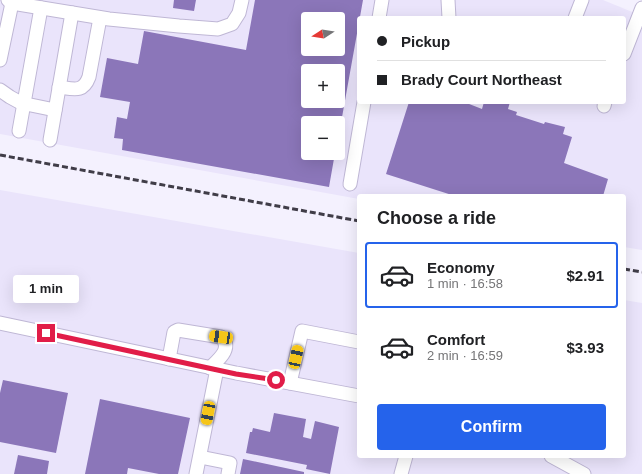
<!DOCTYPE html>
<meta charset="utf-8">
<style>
:root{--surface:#fff;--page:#f2f2f2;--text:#202124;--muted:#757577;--line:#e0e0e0;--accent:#2563eb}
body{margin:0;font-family:Helvetica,sans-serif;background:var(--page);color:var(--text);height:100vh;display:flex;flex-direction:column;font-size:15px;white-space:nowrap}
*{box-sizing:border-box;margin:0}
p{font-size:13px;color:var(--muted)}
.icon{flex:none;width:22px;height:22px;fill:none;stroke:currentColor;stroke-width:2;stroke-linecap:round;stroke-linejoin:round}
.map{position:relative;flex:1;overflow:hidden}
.panel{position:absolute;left:357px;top:194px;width:269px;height:264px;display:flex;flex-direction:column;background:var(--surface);border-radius:4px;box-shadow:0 4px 16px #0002}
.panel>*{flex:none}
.banner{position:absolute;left:357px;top:16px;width:269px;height:88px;border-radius:4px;box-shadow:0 4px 16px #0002;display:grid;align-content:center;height:88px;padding:0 20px;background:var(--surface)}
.needle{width:26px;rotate:258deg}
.fabs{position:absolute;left:301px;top:12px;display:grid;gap:8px}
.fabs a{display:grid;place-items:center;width:44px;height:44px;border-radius:4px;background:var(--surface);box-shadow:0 4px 16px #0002;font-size:20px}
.end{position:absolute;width:18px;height:18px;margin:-9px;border:5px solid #e11d48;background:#fff;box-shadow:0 0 0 2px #fff}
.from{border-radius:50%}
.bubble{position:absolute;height:28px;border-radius:4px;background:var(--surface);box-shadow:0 4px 16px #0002;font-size:13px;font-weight:600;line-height:28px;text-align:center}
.car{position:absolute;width:12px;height:24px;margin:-12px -6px;border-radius:5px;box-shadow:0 0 3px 1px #0007;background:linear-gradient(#f5c518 24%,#345 0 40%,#f5c518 0 76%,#345 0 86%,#f5c518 0)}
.banner b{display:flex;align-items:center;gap:14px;height:38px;font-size:15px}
.banner b+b{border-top:1px solid var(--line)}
.banner i{width:10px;height:10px;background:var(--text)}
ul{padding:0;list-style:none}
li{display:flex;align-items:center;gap:12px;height:66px;margin:0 8px 6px;padding:0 12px;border:2px solid transparent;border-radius:4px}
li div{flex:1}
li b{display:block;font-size:15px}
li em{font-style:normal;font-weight:600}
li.selected{border-color:var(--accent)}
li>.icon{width:36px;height:36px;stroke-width:1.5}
h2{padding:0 20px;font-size:18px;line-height:48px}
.button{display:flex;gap:8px;margin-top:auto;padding:8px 20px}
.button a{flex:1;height:46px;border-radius:4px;background:var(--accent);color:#fff;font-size:16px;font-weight:600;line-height:46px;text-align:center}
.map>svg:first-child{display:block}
.built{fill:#eae4fb;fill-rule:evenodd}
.building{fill:#8b76b9;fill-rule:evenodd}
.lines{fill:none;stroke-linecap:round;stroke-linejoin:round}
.minor-casing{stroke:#bfb7d5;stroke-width:15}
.minor{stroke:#fff;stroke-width:13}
.rail{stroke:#403d48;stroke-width:3;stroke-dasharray:6 3;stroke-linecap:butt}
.route{stroke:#e11d48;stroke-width:5}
</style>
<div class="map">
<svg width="642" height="474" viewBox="0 0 642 474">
<rect width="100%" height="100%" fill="#f4f1fe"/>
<!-- built -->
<g class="built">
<path d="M0,0H603L642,16V250L624,247V196H359V199L0,134ZM359,18H624V102H359ZM308,19H338V49H308ZM308,71H338V101H308ZM308,123H338V153H308Z"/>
<path d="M0,190L359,253V456H624V300L642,303V474H0Z"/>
</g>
<!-- building -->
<g class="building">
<path d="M174,0H196L194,11L173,8Z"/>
<path d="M255,0H363L339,134H338V123H308V153H335L329,187L122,150L123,139L114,138L117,117L127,119L130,102L100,97L107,58L138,64L144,31L246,50ZM308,19H338V49H308ZM308,71H338V101H308Z"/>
<path d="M409,102H464L482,109L484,102H510L508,109L517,112L516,115L544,124L545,122L565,127L563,134L572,137L564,163L608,179L603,196H455L386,174Z"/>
<path d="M3,380L68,393L56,453L0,442V393Z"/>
<path d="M100,399L190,418L178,474H159L128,468L127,474H85Z"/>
<path d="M274,413L306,419L303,437L311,439L315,421L339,427L330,474L306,469L307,465L246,453L250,432H252L253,428L270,432Z"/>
<path d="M18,455L49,461L47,474H14Z"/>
<path d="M243,459L304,472V474H240Z"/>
</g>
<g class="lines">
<defs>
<g id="minor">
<path d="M8,0L12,3L109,19L179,26L218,29L232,24L239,13L242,0"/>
<path d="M448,0L449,18"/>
<path d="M379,18L382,0"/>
<path d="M575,18L582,0"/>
<path d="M624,54L642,8"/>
<path d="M0,60L12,3"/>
<path d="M59,87C74,89 83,93 89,77L100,18"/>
<path d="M0,90L10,97L21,103L55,110"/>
<path d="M604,106L605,102"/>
<path d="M19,131L41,8"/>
<path d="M50,140L72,13"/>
<path d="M350,184L364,102"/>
<path d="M0,323L236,373L359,396"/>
<path d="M169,359L174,332L178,330L221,337C233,348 219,359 210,368"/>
<path d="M290,383L302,331L359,342"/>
<path d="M551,456L584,474"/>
<path d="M200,457L230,463L228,474"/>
<path d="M196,474L217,369"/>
<path d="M401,474L406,456"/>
</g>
</defs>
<!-- minor casing -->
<use href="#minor" class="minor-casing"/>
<!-- minor -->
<use href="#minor" class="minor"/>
<!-- rail -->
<g class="rail">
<path d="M0,155L359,221"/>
<path d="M624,269L642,272"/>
</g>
</g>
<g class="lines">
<!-- route -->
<path class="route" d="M46,333L236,374L276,380"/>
</g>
</svg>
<div class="fabs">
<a><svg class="needle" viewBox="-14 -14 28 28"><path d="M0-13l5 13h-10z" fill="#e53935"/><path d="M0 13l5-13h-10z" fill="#757577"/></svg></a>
<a>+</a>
<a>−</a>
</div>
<i class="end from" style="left:276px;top:380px"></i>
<i class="end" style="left:46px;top:333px"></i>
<div class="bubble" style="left:13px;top:275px;width:66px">1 min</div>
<i class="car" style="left:221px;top:337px;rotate:278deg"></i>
<i class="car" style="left:296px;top:357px;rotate:12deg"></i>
<i class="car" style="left:208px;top:413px;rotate:191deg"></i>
<div class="banner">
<b><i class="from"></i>Pickup</b>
<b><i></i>Brady Court Northeast</b>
</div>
<section class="panel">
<h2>Choose a ride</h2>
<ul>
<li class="selected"><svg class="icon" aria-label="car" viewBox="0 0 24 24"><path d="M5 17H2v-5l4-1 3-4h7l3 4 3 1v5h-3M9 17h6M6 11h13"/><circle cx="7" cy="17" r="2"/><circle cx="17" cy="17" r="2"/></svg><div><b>Economy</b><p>1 min · 16:58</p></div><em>$2.91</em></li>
<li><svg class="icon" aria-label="car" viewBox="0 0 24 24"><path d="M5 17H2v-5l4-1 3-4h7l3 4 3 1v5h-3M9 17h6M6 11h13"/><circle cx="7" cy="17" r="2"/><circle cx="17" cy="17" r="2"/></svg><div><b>Comfort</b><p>2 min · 16:59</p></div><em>$3.93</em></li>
</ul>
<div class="button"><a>Confirm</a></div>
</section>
</div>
